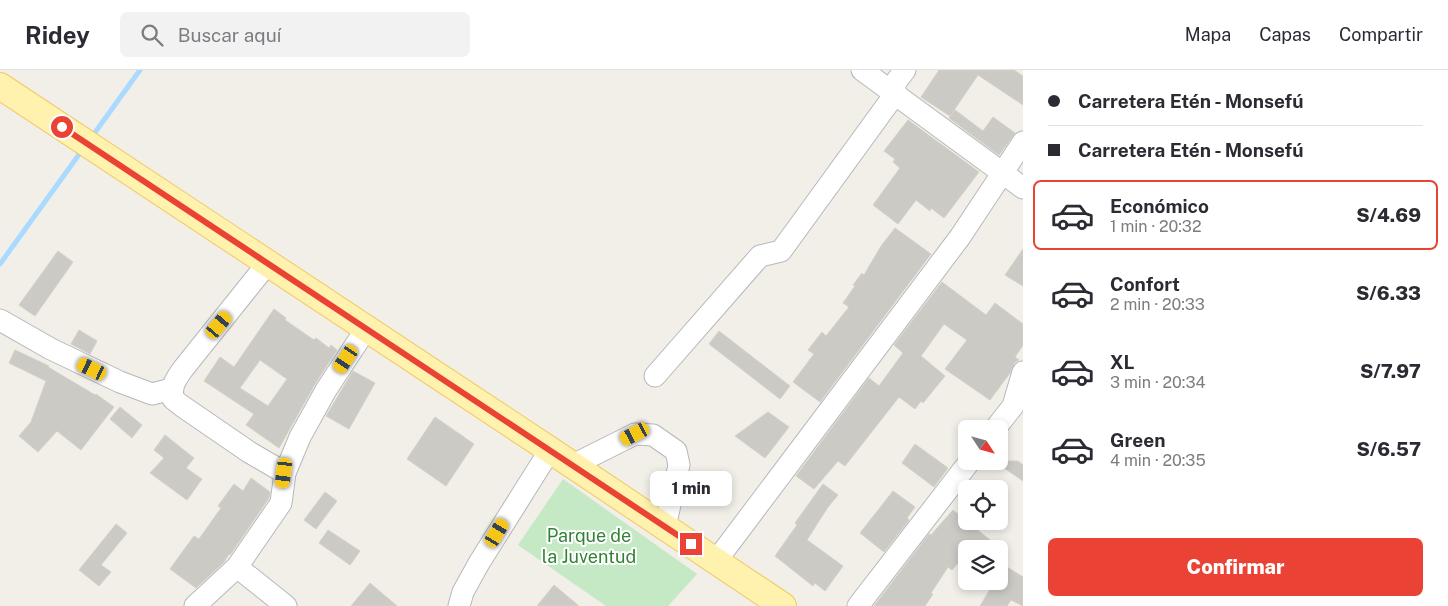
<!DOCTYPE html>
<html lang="es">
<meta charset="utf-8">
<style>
:root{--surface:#fff;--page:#f2f2f3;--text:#2b2b33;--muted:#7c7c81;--line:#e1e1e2;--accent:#ea4335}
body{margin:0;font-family:"Public Sans",sans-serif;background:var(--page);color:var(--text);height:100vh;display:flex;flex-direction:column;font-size:19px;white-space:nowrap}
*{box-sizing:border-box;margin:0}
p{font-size:16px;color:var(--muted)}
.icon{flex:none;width:28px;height:28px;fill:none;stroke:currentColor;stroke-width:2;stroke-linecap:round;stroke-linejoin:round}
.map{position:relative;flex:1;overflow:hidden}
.sheet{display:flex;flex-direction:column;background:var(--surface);width:425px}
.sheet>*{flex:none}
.banner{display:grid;align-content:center;height:110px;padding:0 25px;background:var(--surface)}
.needle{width:32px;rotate:126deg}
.tools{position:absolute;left:958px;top:350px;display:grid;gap:10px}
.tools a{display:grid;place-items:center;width:50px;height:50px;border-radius:8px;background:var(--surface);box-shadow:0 2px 8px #0003;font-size:25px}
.end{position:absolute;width:22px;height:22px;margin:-11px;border:6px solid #ea4335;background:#fff;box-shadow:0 0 0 2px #fff}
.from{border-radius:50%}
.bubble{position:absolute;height:35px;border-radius:8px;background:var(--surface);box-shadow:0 2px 8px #0003;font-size:16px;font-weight:800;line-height:35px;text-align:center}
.car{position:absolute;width:15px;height:30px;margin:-15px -8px;border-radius:6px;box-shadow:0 0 4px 1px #0007;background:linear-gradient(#f5c518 24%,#345 0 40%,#f5c518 0 76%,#345 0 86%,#f5c518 0)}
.banner b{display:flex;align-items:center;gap:18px;height:48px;font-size:19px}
.banner b+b{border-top:1px solid var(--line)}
.banner i{width:12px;height:12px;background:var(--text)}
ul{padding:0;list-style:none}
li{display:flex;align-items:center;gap:15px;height:70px;margin:0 10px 8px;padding:0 15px;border:2px solid transparent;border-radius:8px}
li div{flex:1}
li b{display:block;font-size:19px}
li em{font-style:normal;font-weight:800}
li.on{border-color:var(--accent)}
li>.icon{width:45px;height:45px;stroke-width:1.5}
.cta{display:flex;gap:10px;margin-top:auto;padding:10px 25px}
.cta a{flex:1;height:58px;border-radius:8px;background:var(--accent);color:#fff;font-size:20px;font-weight:800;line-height:58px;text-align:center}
header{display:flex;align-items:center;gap:30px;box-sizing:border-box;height:70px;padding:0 25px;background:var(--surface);border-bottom:1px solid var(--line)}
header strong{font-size:24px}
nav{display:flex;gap:28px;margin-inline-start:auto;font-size:18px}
.search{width:350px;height:45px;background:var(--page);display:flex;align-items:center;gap:12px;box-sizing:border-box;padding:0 18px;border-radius:8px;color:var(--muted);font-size:19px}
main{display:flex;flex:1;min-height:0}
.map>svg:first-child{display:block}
.green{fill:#c5e8c5}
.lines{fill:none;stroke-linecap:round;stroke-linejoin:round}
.stream{stroke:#aadaff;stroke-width:5}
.building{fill:#cccac5;stroke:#d6d1c6;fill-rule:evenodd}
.minor-casing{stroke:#b5b8bc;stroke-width:23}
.major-casing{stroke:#f2c960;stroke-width:28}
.minor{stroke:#fff;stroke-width:21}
.major{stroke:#fff2af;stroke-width:26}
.route{stroke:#ea4335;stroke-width:6}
.labels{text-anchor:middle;stroke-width:4;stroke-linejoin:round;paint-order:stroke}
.park-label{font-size:18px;fill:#348238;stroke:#fff}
</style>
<header>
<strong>Ridey</strong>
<div class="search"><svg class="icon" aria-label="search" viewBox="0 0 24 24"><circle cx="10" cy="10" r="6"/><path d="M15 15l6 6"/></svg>Buscar aquí</div>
<nav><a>Mapa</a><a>Capas</a><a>Compartir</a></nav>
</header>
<main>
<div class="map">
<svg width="1023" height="536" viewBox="0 0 1023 536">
<rect width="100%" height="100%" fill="#f1efe8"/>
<!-- green -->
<path class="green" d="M563,409L697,504L668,536H606L518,475Z"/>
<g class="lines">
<!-- stream -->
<g class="stream">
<path d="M91,68L140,0"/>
<path d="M0,194L83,79"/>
</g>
</g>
<!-- building -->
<g class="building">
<path d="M939,0H1014L1023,6V35L978,5L950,46L921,27Z"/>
<path d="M955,40L983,61L993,47L1015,63L999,85L949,48Z"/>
<path d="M908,50L979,102L944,148L931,138L930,141L916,130L898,154L873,135L900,98L893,92L895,89L884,81Z"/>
<path d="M895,158L931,184L820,332L793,312L814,284L808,280L822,262L826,266L849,237L843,233L855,216L853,215L862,203L864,205L881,176Z"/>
<path d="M1023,179V216L1005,205Z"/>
<path d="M58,181L73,192L35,246L19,235Z"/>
<path d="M942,212L986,245L995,233L1023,254V275L1015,287L1019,290L1014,293L1010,303L990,330L945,299L967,270L944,254L921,286L945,306L923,333L921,331L915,339L899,327L845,396L838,391L814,419L796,406L869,308L879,316L903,283L894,275Z"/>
<path d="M274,239L286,248L285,250L314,270L316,268L329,278L331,275L337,280L315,314L279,378L246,355L254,344L204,311L220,287L234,297ZM260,290L287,309L268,336L240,318Z"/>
<path d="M79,260L97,271L90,284L71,274Z"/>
<path d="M719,261L790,316L780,329L709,274Z"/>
<path d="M15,280L49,296L48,297L95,325L96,324L114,337L81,380L57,361L38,382L19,366L31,352L46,311L9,293Z"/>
<path d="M353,301L375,313L349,359L326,346Z"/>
<path d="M120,337L142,355L132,368L110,349Z"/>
<path d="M768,342L789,357L765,388L735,366Z"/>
<path d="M435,347L474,374L446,416L407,389Z"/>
<path d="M165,365L194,388L186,398L202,409L187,430L150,403L164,388L154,380Z"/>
<path d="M915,374L948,398L934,417L902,393Z"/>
<path d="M994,391H1018L1023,395V411Z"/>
<path d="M251,408L270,422L269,428L230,485L229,484L224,492L196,518L170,499L194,466L199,469L221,438L218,436L234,414L243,421Z"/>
<path d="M823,414L838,425L828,437L807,470L843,496L825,521L815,513L813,516L775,486L797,455L795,453Z"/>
<path d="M893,421L915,437L907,448L909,450L884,482L860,463Z"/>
<path d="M325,422L337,431L316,459L304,450Z"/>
<path d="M953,440L1001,479H966V484L952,500L948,497L931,523L933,524L925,536H874L929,464L931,465Z"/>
<path d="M116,454L127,463L101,495L111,502L99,516L79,500Z"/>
<path d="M328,460L360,481L350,495L319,473Z"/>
<path d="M999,492L1023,507V536L1011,530L1007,536H980L995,511H999Z"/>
<path d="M370,513L397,536H351Z"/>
<path d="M554,515L579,536H537Z"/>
</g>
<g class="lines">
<defs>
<g id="minor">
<path d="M862,0L1023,118"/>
<path d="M267,194L183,299C175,310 171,316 173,329L182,336L249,382L285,403"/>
<path d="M0,250L51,279L120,312L152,324L172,319"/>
<path d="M655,306L760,186L781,181L895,24V13L905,0"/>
<path d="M995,359L1013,336L1023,302"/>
<path d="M573,395L635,364L653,365L676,381L679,395L665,457"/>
<path d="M716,491L960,167L1023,72"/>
<path d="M237,497L286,536"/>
<path d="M195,536L237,497L281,433L285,403L300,367L326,320L366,259"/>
<path d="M459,536L463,522L479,493L550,380"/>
<path d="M858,536L970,391"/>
</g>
<path id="major" d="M0,16L550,380L783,536"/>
</defs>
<!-- minor casing -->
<use href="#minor" class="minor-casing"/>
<!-- major casing -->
<use href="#major" class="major-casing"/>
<!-- minor -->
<use href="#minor" class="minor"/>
<!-- major -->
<use href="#major" class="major"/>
</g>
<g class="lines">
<!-- route -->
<path class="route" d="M62,57L691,474"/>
</g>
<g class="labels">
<!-- park labels -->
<g class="park-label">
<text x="589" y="472">Parque de<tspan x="589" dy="21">la Juventud</tspan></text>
</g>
</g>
</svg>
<div class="tools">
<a><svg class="needle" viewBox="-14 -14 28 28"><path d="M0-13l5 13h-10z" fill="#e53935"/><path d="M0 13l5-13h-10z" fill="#7c7c81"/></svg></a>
<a><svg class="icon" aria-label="locate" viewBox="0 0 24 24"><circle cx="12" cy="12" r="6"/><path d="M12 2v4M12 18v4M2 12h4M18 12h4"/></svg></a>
<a><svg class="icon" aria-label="layers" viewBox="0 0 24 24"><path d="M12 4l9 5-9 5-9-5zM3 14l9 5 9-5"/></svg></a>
</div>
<i class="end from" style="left:62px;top:57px"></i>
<i class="end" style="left:691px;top:474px"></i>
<div class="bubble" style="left:650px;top:401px;width:82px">1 min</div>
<i class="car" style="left:219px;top:255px;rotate:40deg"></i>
<i class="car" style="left:346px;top:289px;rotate:214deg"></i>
<i class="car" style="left:92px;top:299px;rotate:296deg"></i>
<i class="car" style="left:635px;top:364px;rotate:243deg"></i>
<i class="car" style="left:284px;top:403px;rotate:187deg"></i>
<i class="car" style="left:497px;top:463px;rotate:31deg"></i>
</div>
<section class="sheet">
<div class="banner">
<b><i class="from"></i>Carretera Etén - Monsefú</b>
<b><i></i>Carretera Etén - Monsefú</b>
</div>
<ul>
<li class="on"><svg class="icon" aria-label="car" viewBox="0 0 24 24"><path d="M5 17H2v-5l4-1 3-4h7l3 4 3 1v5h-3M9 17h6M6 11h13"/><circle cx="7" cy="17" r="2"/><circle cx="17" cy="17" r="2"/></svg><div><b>Económico</b><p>1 min · 20:32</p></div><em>S/4.69</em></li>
<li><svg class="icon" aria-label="car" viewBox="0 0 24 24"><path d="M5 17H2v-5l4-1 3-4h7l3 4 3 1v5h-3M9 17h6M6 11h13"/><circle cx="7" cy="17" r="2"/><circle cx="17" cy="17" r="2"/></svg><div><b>Confort</b><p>2 min · 20:33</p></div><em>S/6.33</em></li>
<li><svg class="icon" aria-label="car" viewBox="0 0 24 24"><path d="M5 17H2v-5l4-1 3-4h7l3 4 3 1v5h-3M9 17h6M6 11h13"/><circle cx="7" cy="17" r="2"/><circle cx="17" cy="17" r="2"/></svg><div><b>XL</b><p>3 min · 20:34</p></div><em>S/7.97</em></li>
<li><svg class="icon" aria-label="car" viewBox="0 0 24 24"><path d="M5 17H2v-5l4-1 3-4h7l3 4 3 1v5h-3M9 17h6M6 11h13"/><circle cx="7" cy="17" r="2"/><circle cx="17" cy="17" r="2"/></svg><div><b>Green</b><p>4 min · 20:35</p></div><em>S/6.57</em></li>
</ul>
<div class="cta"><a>Confirmar</a></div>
</section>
</main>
